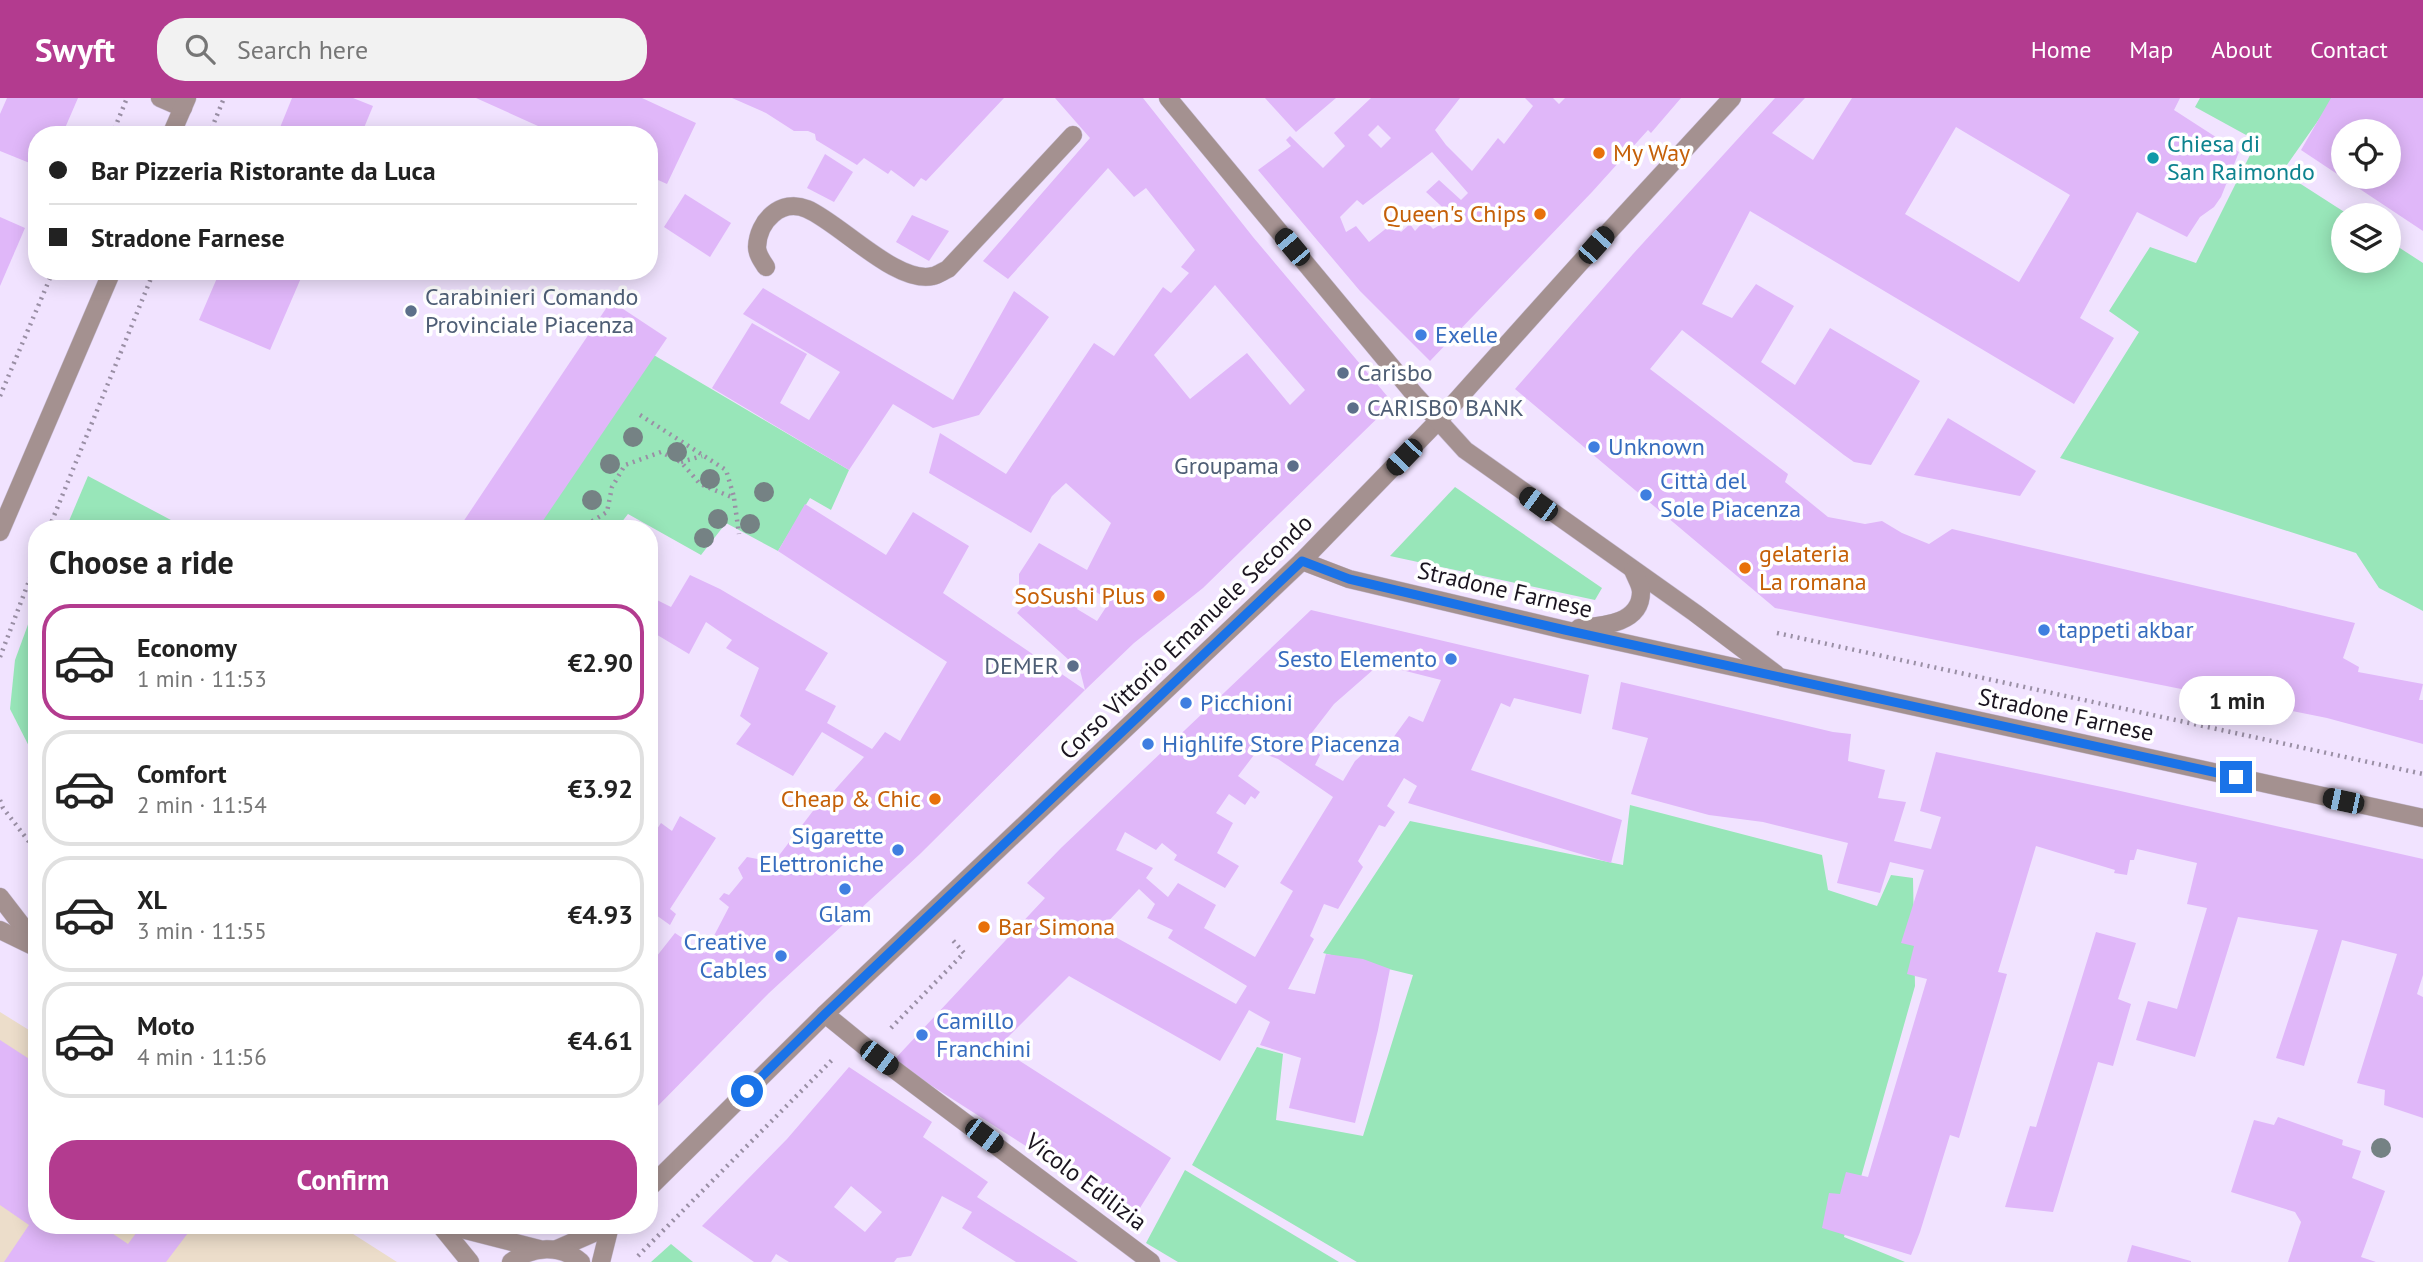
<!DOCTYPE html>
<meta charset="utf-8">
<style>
:root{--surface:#fff;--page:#f2f2f2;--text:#222;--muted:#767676;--line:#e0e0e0;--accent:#b33b8f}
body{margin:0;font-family:"PT Sans",sans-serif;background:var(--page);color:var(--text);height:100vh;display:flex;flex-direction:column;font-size:26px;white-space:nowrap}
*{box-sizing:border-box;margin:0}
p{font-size:23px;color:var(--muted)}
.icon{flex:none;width:38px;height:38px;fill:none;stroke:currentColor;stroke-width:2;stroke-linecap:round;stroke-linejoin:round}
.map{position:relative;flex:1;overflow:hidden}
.sheet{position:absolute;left:28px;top:422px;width:630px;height:714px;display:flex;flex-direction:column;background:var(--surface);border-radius:28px;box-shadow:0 4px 18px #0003}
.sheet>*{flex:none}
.banner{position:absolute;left:28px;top:28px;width:630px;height:154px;border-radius:28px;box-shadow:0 4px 18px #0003;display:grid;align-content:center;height:154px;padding:0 21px;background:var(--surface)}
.tools{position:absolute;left:2331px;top:21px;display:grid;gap:14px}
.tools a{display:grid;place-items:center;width:70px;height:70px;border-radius:50%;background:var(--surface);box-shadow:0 4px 18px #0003;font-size:35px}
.end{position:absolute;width:32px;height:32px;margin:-16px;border:9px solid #1a73e8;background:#fff;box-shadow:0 0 0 4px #fff}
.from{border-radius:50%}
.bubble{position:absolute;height:49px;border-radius:24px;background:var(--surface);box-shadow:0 4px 18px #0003;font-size:23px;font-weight:700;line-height:49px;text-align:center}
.car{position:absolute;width:21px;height:42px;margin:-21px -10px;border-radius:9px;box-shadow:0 0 5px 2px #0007;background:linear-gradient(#222 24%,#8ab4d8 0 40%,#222 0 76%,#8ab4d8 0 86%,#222 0)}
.banner b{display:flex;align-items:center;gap:24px;height:66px;font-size:26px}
.banner b+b{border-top:2px solid var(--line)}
.banner i{width:18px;height:18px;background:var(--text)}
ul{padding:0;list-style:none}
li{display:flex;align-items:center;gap:21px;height:116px;margin:0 14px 10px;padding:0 7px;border:4px solid var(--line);border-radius:28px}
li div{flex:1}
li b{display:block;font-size:26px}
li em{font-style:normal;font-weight:700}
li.on{border-color:var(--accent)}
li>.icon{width:63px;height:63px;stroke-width:1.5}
h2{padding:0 21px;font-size:32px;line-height:84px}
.cta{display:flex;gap:14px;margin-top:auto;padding:14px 21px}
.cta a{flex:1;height:80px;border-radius:28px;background:var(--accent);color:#fff;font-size:28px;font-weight:700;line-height:80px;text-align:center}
header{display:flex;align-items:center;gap:42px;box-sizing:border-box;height:98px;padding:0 35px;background:var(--accent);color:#fff}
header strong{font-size:33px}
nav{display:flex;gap:38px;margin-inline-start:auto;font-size:24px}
.search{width:490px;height:63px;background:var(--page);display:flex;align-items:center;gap:18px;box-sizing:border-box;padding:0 24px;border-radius:28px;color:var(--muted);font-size:26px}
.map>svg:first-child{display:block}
.medical{fill:#ecddca}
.green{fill:#98e6b9}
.building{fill:#e0b7f9;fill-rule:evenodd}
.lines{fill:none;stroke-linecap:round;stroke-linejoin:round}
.service-casing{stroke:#cabed7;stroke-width:19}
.minor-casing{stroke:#cabed7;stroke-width:19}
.tertiary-casing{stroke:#cabed7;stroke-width:19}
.path{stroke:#9a8fa5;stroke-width:4.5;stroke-dasharray:2 5;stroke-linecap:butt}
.service{stroke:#a49190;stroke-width:18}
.minor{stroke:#a49190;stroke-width:18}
.tertiary{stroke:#a49190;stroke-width:18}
.tree{fill:#758284}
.route{stroke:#1a73e8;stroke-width:9}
.food-dot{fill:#e8710a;stroke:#fff;stroke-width:2.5}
.culture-dot{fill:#0f9aa8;stroke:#fff;stroke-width:2.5}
.service-dot{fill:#5c6f8a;stroke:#fff;stroke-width:2.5}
.shop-dot{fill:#3f7fe0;stroke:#fff;stroke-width:2.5}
.labels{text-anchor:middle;stroke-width:7;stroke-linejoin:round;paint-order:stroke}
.culture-label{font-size:24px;fill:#0d838f;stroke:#fff;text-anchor:start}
.food-label{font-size:24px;fill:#c56008;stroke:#fff;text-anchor:start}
.service-label{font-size:24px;fill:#4e5e75;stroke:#fff;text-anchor:start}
.shop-label{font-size:24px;fill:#366cbe;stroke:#fff;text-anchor:start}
.street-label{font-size:24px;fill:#1a141f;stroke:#fff}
</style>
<header>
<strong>Swyft</strong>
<div class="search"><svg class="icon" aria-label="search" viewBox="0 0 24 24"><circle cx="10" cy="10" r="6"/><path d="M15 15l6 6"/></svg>Search here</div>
<nav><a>Home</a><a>Map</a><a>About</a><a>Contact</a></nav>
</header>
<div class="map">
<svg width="2423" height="1164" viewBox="0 0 2423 1164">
<rect width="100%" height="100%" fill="#f1e3ff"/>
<!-- medical -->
<path class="medical" d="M0,914L37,937V1127H339L397,1164H0Z"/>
<!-- green -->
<g class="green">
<path d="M2200,0H2334L2282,74L2349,117H2343V163H2389V143L2423,165V513L2379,490L2356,455L2060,360L2139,234L2109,213L2150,149L2196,165L2257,43L2195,9Z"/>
<path d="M647,253L849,372L831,412L810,400L778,453L726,425L701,457L628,416L617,430H547L537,425Z"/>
<path d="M88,378L186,430H66Z"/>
<path d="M1455,389L1602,490L1595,502L1390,458Z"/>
<path d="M37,502V664L10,611L15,562Z"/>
<path d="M1630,707L1822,757L1828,792L1877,808L1891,777L1913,780L1915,888L1844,1139L1905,1164H1357L1192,1067L1257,949L1283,956L1276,1022L1363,1038L1413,877L1323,855L1410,723L1623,767Z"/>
<path d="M1185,1072L1339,1164H1178L1146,1145Z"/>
<path d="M671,1146L693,1164H651Z"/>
</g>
<!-- building -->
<g class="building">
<path d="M7,0H78L62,37H37V68L0,53V16Z"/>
<path d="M292,0H353L373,8L361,37H277Z"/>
<path d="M476,0H642L696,25L667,86L649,78V37H558Z"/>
<path d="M732,0H1004L926,83L921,80L914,89L891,72L888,76L864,60L857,67L816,42L815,36L808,33H794L766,15Z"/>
<path d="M1055,0H1143L1253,139L1393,305L1203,490L1134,545L1085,592L1080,572L1017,515L1032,498L1019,489V476L1039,445L1087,472L1111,425L1066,385L1052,398L1031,435L929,375L940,335L1006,376L1094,245L1114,258L1163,189L1171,195L1189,175L1181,169L1195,152L1146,90L1134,99L1108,70L1008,181L983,163L1090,40ZM1215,187L1305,292L1290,307L1247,255L1190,301L1154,257ZM1090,490L1110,503L1097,523L1077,511Z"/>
<path d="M1265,0H1336L1296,34Z"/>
<path d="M1371,0H1460L1435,32L1446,47L1472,73L1498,40L1504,46L1533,8L1525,0H1553L1559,6L1565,0H1681L1651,35L1648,32L1592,94L1430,263L1360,193L1258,72L1291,48L1286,42L1290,38L1323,70L1345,48L1334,35ZM1378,27L1391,40L1381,50L1368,37ZM1432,54L1468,95L1461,102L1439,82L1426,94L1453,119L1433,131L1425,122L1415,133L1410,126L1401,134L1393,125L1369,144L1356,128L1346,134L1340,119L1357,102L1363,107Z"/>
<path d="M1775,0H1805L1772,35L1813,62L1852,0H2180L2174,12L2239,54L2221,99L2214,109L2200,119L2187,139L2137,114L2080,220L2114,240L2074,306L1750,113L1702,206L1732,220L1756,186L1794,208L1761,264L1795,287L1830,230L1920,283L1871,367L1854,364L1844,357L1682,232L1650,271L1788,376L1785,384L1828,419L1865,426L1882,423L1902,435L1929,446L1952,431L2355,525L2343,560L2359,569L2358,574L2423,586L2419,602H2423V646L2327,620L1775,510L1515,291L1633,156ZM1956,29L2070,97L2019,184L1905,116Z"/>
<path d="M2331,0H2423V133L2301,52ZM2343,33H2389V79H2343Z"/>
<path d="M825,56L853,74L834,104L807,90Z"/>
<path d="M685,96L731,125L710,159L664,129Z"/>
<path d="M912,117L949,133L929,163L896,144Z"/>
<path d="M0,119L25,130L0,188Z"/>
<path d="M220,173H304L270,252L199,222Z"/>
<path d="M763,190L953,302L1014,193L1049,219L979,317L933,330L893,306L849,372L712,290L752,225L807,256L780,305L809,322L840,274L743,216Z"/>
<path d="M611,203L667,240L538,430H459Z"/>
<path d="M1948,320L2036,373L2020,398L1914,377Z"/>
<path d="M805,406L886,457L913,414L969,448L943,495L1085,592L920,756L769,895L649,1017V868L675,835L705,855L729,809L719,801L724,795L729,797L743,780L738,770L747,759L774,764L819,705L832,695L864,659L822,634L793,678L736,646L751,626L740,618L759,570L726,550L732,542L706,524L689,556L649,532V498L671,509L690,477L720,491L828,555L805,592L836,608L827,625L872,651L885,634L900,643L947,564L778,453Z"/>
<path d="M1311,512L1589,577L1581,616L1514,600L1510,609L1501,605L1471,672L1622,722L1611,765L1408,705L1417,688L1404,680L1387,708L1395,714L1385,729L1379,727L1358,763L1363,769L1338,811L1324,806L1310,838L1314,841L1288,891L1315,896L1326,856L1363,861L1390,871L1378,932L1355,1025L1289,1010L1301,960L1260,947L1270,924L1249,912L1220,963L1069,878L1006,941L1009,956L1171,1060L1135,1118L893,963L1045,800L1027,785L1061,750ZM1382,564L1386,568L1441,582L1423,624L1409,618L1390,644L1381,640L1355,663L1343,683L1315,667L1320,657L1307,641L1334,606ZM1257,653L1278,661L1333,699L1280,785L1293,793L1255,859L1204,830L1216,807L1178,785L1168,799L1146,780L1153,770L1116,752L1125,734L1156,752L1162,745L1177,757L1174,762L1225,790L1239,768L1217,755L1233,725L1216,715L1229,696L1245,707L1251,698L1255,701L1260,694L1238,678ZM1139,791L1155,806L1147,820L1173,832L1168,840L1247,888L1236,906L1101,831Z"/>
<path d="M1621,584L1833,634L1851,636L1848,663L1885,672L1878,700L1906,704L1894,743L1931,751L1941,719L1920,713L1936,654L2116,692L2423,761V877L2417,896L2423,899V1020L2384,1007L2385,992L2357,985L2397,856L2342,842L2304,968L2276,960L2318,832L2238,819L2195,959L2136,942L2148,903L2177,911L2207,810L2187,806L2197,765L2137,751L2134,762H2130L2127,777L2114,775L2115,772L2036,748L1998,874L2007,876L1959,1040L1950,1037L1920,1134L1911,1157L1822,1130L1829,1095L1840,1096L1846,1074L1868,1079L1927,881L1907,876L1914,848L1901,845L1924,772L1890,764L1880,795L1837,785L1848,745L1763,724L1709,717L1631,696L1648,640L1612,631Z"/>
<path d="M680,718L716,740L670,811L676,816L670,827L649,812V743L661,725L672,733Z"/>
<path d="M2096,834L2136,845L2118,901L2131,906L2113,968L2098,964L2053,1114L2005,1109L2030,1028L2036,1029Z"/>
<path d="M0,942L37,966V1127H100L128,1146L142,1127H194L166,1164H4L29,1127L0,1107Z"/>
<path d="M849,969L932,1024L923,1039L988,1084L977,1099L1078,1164H1016L962,1130L972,1114L942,1098L911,1158L897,1160L894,1164H789L776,1156L771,1164H754L702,1128L787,1041ZM851,1088L882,1114L865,1134L834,1109Z"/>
<path d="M2278,1019L2343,1042L2342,1047L2361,1053L2352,1080L2385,1093L2361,1159L2376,1164H2288L2301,1124L2295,1114L2231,1094L2254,1022L2274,1027Z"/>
<path d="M2132,1147L2191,1163V1164H2127Z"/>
</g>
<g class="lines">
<defs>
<path id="service" d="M766,169C762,163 757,156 757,149C758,123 781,100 807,111C840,125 897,187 933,178C938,177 943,173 948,171L1073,37"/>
<g id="minor">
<path d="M160,0L183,10"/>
<path d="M171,37L187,0"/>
<path d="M0,434L112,173"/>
<path d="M0,799L37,847"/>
<path d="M0,832L37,850"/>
<path d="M825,916L879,960L1151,1164"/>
<path d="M649,1090L825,916L1302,463L1439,322L1579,166L1732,0"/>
<path d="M440,1127L470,1164"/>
<path d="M446,1127L539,1151"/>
<path d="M557,1151L612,1127"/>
<path d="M601,1164L610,1128"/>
</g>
<g id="tertiary">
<path d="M1168,0L1415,297L1465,352L1695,515L1776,576"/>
<path d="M1302,463L1349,481L1565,532L2423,720"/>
<path d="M1579,530C1602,528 1641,526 1641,494C1641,487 1635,478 1633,472"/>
<path d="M511,1164C533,1148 560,1146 581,1164"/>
</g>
</defs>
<!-- service casing -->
<use href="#service" class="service-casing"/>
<!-- minor casing -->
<use href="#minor" class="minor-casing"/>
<!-- tertiary casing -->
<use href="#tertiary" class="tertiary-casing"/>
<!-- path -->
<g class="path">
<path d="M112,37L127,0"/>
<path d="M209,37L224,0"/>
<path d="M0,298L53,173"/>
<path d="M640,317L726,372L734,399"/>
<path d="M681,364L702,358"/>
<path d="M586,427L607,414L612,389L625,367L661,354L681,364L700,386L734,400L739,436"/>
<path d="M49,430L154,173"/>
<path d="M1777,535L2423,676"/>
<path d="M0,559L37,462"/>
<path d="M0,702L3,710L37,754"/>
<path d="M891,930L964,855L951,840"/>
<path d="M638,1158L832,962"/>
</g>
<!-- service -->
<use href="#service" class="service"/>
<!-- minor -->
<use href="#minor" class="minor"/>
<!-- tertiary -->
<use href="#tertiary" class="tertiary"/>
</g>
<!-- trees -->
<g class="tree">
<circle cx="633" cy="339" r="10"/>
<circle cx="677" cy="354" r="10"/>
<circle cx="610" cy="366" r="10"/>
<circle cx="710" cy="381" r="10"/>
<circle cx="764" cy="394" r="10"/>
<circle cx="592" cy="402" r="10"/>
<circle cx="718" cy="421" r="10"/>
<circle cx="750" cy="426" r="10"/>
<circle cx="704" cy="440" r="10"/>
<circle cx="2381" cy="1050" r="10"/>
</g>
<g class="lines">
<!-- route -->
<path class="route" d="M747,993L825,916L1302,463L1349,481L1565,532L2236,679"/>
</g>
<!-- markers -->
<g class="food-dot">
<circle cx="1599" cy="55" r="7"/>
<circle cx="1540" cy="116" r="7"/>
<circle cx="1745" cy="470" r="7"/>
<circle cx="1159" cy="498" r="7"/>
<circle cx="935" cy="701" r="7"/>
<circle cx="984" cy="829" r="7"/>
</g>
<circle class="culture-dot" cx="2153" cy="60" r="7"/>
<g class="service-dot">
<circle cx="411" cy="213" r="7"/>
<circle cx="1343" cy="275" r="7"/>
<circle cx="1353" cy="310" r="7"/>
<circle cx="1293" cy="368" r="7"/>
<circle cx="1073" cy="568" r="7"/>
</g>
<g class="shop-dot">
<circle cx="1421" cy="237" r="7"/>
<circle cx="1594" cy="349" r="7"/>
<circle cx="1646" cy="397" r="7"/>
<circle cx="2044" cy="532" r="7"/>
<circle cx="1451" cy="561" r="7"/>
<circle cx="1186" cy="605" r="7"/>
<circle cx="1148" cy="646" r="7"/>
<circle cx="898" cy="752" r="7"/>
<circle cx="845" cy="791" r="7"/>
<circle cx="781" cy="858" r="7"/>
<circle cx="922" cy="937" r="7"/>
</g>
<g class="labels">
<!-- culture labels -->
<g class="culture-label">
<text x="2167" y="54">Chiesa di<tspan x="2167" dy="28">San Raimondo</tspan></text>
</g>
<!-- food labels -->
<g class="food-label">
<text x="1613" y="63">My Way</text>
<text x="1526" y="124" text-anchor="end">Queen's Chips</text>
<text x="1759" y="464">gelateria<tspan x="1759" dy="28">La romana</tspan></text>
<text x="1145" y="506" text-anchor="end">SoSushi Plus</text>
<text x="921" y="709" text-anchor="end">Cheap &amp; Chic</text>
<text x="998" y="837">Bar Simona</text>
</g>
<!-- service labels -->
<g class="service-label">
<text x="425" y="207">Carabinieri Comando<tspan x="425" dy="28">Provinciale Piacenza</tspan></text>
<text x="1357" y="283">Carisbo</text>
<text x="1367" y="318">CARISBO BANK</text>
<text x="1279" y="376" text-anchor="end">Groupama</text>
<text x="1059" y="576" text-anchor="end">DEMER</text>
</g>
<!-- shop labels -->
<g class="shop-label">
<text x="1435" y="245">Exelle</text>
<text x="1608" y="357">Unknown</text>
<text x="1660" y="391">Città del<tspan x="1660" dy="28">Sole Piacenza</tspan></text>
<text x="2058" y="540">tappeti akbar</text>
<text x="1437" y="569" text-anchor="end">Sesto Elemento</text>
<text x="1200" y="613">Picchioni</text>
<text x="1162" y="654">Highlife Store Piacenza</text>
<text x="884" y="746" text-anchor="end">Sigarette<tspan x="884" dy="28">Elettroniche</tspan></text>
<text x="845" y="824" text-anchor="middle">Glam</text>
<text x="767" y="852" text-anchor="end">Creative<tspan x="767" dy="28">Cables</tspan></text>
<text x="936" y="931">Camillo<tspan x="936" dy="28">Franchini</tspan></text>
</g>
<!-- street labels -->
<g class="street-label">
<text transform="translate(1505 492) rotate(13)" y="8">Stradone Farnese</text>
<text transform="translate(1186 539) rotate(-44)" y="8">Corso Vittorio Emanuele Secondo</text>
<text transform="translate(2066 617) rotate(12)" y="8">Stradone Farnese</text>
<text transform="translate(1086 1084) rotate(37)" y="8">Vicolo Edilizia</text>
</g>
</g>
</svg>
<div class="tools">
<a><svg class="icon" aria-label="locate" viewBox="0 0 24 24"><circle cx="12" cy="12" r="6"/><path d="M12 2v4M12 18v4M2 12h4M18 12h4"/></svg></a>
<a><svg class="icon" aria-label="layers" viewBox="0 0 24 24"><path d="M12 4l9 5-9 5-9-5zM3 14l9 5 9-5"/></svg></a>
</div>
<i class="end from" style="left:747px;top:993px"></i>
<i class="end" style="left:2236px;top:679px"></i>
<div class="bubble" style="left:2179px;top:578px;width:116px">1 min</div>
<i class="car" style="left:1596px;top:147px;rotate:42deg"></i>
<i class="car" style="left:1292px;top:149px;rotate:320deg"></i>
<i class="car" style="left:1404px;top:359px;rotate:224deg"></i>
<i class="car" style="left:1538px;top:406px;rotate:306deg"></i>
<i class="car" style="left:2343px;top:703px;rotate:282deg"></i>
<i class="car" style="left:879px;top:960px;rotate:127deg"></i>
<i class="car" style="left:984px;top:1038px;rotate:127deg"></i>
<div class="banner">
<b><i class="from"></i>Bar Pizzeria Ristorante da Luca</b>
<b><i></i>Stradone Farnese</b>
</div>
<section class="sheet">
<h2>Choose a ride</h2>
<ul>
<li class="on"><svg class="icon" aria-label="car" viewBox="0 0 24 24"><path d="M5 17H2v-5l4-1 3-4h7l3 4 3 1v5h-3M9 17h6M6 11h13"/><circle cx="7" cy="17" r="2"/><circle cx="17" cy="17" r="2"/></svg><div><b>Economy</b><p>1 min · 11:53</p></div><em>€2.90</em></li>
<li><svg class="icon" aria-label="car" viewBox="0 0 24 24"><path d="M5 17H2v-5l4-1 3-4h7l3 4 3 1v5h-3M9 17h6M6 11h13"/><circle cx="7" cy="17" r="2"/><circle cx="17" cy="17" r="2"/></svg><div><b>Comfort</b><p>2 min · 11:54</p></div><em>€3.92</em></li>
<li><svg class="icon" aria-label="car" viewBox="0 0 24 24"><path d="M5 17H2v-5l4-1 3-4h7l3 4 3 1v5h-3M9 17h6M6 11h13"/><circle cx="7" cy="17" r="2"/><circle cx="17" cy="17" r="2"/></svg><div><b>XL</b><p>3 min · 11:55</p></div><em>€4.93</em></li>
<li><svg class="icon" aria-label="car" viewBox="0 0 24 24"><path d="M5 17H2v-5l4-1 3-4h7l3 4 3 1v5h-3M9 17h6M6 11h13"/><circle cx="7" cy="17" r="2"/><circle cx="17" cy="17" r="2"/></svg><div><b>Moto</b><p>4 min · 11:56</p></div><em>€4.61</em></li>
</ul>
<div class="cta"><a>Confirm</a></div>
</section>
</div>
